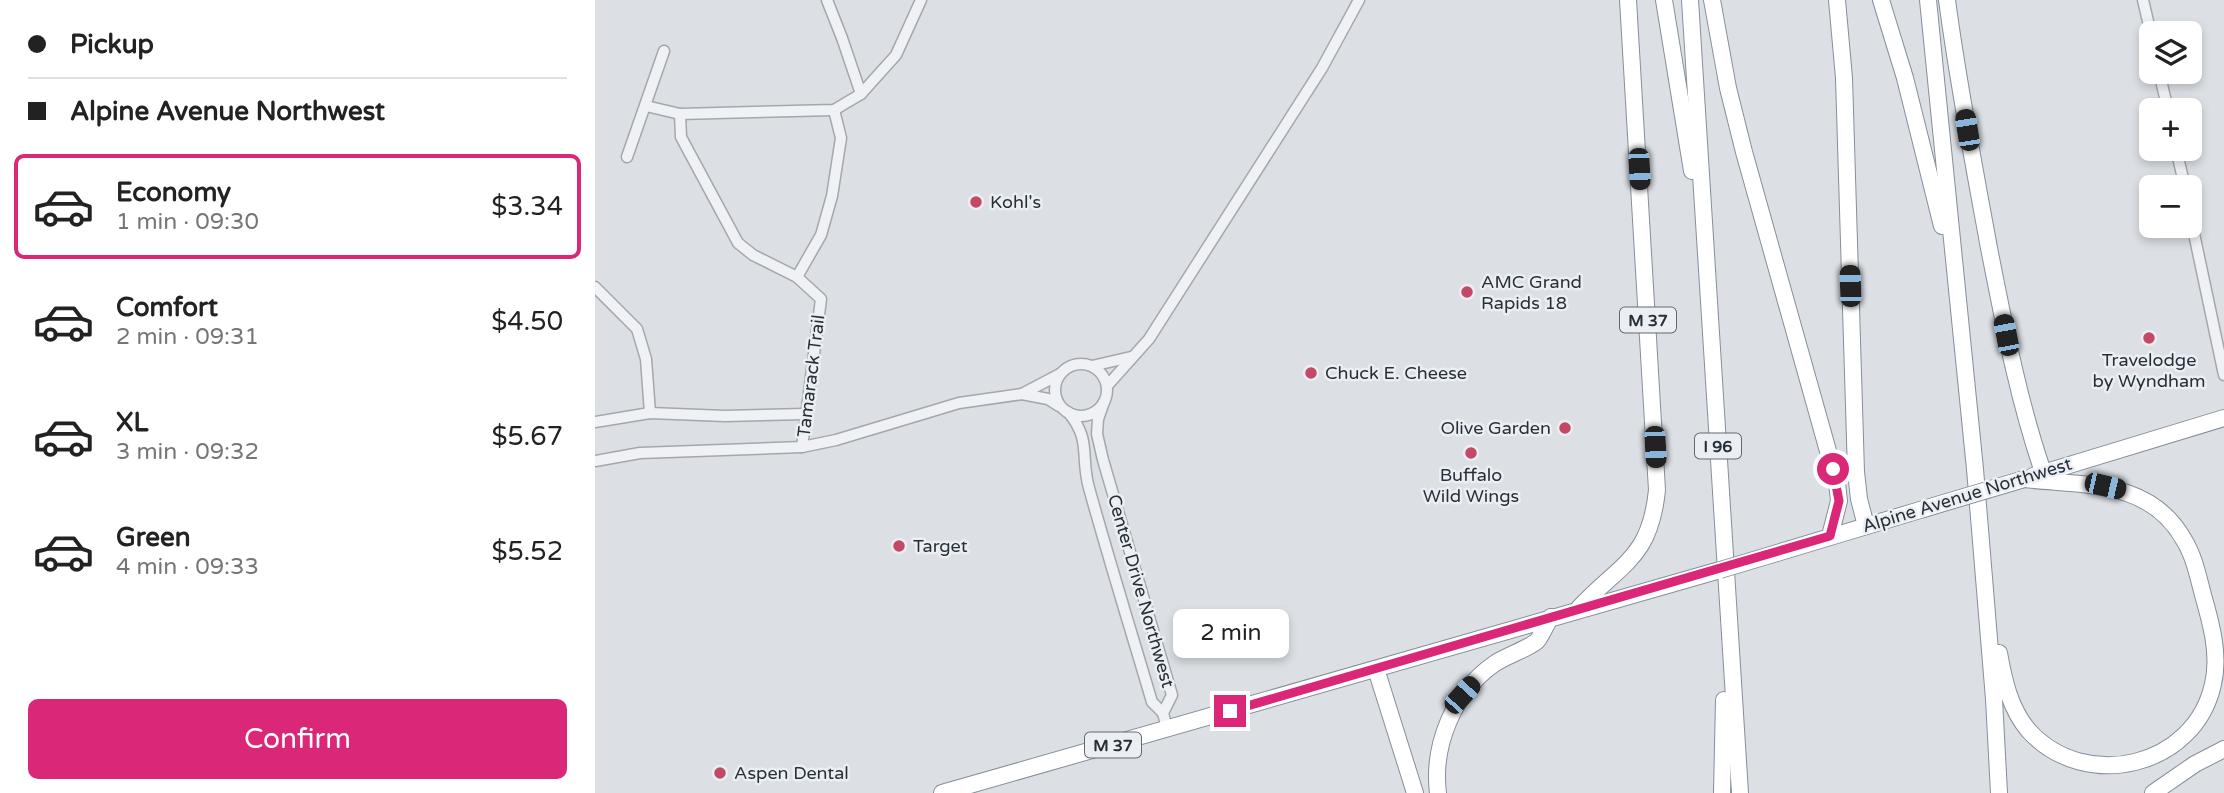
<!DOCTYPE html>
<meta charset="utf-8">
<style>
:root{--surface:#fff;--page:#f2f2f2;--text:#222;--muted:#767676;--line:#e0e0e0;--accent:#db2777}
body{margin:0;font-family:"Varela Round",sans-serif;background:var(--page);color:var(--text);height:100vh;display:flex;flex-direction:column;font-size:26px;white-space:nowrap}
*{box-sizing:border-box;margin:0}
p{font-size:23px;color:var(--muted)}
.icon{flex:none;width:38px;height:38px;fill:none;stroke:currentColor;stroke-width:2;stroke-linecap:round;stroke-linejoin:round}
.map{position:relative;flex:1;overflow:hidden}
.side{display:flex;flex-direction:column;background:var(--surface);width:595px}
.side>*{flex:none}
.top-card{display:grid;align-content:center;height:154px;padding:0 28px;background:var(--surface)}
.tools{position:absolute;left:1544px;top:21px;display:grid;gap:14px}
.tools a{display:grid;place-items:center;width:63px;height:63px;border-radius:10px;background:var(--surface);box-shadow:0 4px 10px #0003;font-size:35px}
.end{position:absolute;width:32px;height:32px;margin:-16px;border:9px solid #db2777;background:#fff;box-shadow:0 0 0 4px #fff}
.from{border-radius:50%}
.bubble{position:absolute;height:49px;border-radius:10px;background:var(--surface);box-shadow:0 4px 10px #0003;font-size:23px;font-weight:600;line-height:49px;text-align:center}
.car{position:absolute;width:21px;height:42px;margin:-21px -10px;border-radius:9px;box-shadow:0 0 5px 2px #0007;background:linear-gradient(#222 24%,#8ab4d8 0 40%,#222 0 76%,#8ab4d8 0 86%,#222 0)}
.top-card b{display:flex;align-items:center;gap:24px;height:66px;font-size:26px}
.top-card b+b{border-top:2px solid var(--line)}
.top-card i{width:18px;height:18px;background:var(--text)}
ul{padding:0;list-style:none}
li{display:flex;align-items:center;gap:21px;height:105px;margin:0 14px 10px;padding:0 14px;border:4px solid transparent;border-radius:10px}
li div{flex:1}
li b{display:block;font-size:26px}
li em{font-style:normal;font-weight:600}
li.current{border-color:var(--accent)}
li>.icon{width:63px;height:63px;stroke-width:1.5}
.cta{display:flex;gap:14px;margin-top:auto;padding:14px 28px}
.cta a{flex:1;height:80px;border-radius:10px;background:var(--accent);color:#fff;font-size:28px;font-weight:600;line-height:80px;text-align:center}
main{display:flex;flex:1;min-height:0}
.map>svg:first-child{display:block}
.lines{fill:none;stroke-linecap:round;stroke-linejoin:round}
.minor-casing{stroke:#a2a8ae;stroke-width:13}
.highway-casing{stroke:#858f9a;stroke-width:18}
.minor{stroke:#eff1f4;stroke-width:10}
.highway{stroke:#fff;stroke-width:16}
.highway-bridge-casing{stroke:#858f9a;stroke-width:18;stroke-linecap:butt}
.highway-bridge{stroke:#fff;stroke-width:16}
.route{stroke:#db2777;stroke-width:9}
.poi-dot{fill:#c24a65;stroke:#ebeff3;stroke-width:2.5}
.labels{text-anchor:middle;stroke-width:5;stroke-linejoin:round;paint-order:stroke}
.shield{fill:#ebeff3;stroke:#626972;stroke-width:2}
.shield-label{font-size:16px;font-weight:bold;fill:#27303a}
.poi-label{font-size:18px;fill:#27303a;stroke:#ebeff3;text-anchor:start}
.street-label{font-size:18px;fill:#27303a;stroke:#ebeff3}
</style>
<main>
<section class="side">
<div class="top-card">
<b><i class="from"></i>Pickup</b>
<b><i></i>Alpine Avenue Northwest</b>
</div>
<ul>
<li class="current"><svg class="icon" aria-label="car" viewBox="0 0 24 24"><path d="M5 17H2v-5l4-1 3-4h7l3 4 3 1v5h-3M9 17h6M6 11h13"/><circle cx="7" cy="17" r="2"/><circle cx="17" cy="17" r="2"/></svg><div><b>Economy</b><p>1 min · 09:30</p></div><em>$3.34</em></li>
<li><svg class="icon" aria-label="car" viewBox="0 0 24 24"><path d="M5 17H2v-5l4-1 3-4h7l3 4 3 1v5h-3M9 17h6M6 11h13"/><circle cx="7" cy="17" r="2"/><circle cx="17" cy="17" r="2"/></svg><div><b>Comfort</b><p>2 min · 09:31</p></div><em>$4.50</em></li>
<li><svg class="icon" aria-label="car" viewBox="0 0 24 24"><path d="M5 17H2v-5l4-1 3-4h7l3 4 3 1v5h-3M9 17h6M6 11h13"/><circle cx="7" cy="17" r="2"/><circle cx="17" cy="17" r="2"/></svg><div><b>XL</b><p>3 min · 09:32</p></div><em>$5.67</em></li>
<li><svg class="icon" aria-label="car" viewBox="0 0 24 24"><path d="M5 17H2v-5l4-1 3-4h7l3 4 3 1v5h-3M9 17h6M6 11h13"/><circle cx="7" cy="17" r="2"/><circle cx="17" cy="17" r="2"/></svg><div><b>Green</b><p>4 min · 09:33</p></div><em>$5.52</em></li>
</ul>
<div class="cta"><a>Confirm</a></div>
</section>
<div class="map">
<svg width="1629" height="793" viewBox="0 0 1629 793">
<rect width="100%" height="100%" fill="#dce0e5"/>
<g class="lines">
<defs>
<g id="minor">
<path d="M232,0L247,38L266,94"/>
<path d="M1548,0L1556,34"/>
<path d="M1564,72L1573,110"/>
<path d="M51,106L85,114L239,110L266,94L301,55L326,0"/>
<path d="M85,114L86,137L143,243L158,255L202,277L226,299L207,447"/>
<path d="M1581,149L1590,187"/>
<path d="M32,157L69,51"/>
<path d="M1594,210L1629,375"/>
<path d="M202,277L226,235L237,196L246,138L239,110"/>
<path d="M0,287L42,329L51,359L55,413"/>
<circle cx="486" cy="390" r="26"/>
<path d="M497,366L536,357"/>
<path d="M512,386L554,339L727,68L764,0"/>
<path d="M427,394L453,399L464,406"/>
<path d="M509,402L503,419L502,434L508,460L577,695L568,713"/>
<path d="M473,412C497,440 485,457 494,488C514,560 536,631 557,702L568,713L572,729"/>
<path d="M0,422L55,413L130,416L210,414"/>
<path d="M0,461L45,453L207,447L241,440L364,403L427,394L465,374"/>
</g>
<g id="highway">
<path d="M1069,0L1097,171"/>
<path d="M1095,0L1145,793"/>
<path d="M1117,0L1133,88L1149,152L1242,483L1244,501L1235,536"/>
<path d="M1242,0L1249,78L1261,472L1264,499L1271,526"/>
<path d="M1286,0L1310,78L1347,226"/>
<path d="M1333,0L1380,469L1399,699L1404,793"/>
<path d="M1352,0C1363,83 1379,166 1394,248C1409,324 1423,399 1448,472"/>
<path d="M1438,476L1629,418"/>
<path d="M1182,553L1325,510"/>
<path d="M984,608C1026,563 1055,559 1062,490L1033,0"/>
<path d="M1404,653C1409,681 1415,709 1434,731C1491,793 1600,767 1618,684C1625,655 1616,623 1608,595C1603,576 1599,556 1589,540C1555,479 1489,486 1429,479"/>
<path d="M781,669L820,793"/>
<path d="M347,793L1125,570"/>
<path d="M843,793C837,745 859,692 899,664C910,656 933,649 942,641C947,635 951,624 956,617"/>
<path d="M1127,793L1129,700"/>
<path d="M1558,793L1600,764L1629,749"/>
</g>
</defs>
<!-- minor casing -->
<use href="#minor" class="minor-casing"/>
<!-- highway casing -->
<use href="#highway" class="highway-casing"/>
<!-- minor -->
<use href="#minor" class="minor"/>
<!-- highway -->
<use href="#highway" class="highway"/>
<defs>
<g id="highway-bridge">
<path d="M1325,510L1429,479"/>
<path d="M1125,570L1182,553"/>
</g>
</defs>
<!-- highway-bridge casing -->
<use href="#highway-bridge" class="highway-bridge-casing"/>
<!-- highway-bridge -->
<use href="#highway-bridge" class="highway-bridge"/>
</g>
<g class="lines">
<!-- route -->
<path class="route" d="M635,711L1235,536L1244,501L1238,469"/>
</g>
<!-- markers -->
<g class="poi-dot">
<circle cx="381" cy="202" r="7"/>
<circle cx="872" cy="292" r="7"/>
<circle cx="1554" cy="338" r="7"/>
<circle cx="716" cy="373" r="7"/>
<circle cx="970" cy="428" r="7"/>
<circle cx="876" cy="453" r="7"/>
<circle cx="304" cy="546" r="7"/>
<circle cx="125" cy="773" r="7"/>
</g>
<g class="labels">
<!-- shield labels -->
<g class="shield">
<rect x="1025" y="307.5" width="56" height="25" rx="5"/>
<rect x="1100" y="433.5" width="46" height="25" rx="5"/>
<rect x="490" y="732.5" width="56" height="25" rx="5"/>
</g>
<g class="shield-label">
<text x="1053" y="326">M 37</text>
<text x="1123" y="452">I 96</text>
<text x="518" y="751">M 37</text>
</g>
<!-- poi labels -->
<g class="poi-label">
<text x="395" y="208">Kohl's</text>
<text x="886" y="288">AMC Grand<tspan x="886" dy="21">Rapids 18</tspan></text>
<text x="1554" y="366" text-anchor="middle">Travelodge<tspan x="1554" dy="21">by Wyndham</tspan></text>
<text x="730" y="379">Chuck E. Cheese</text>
<text x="956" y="434" text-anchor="end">Olive Garden</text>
<text x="876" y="481" text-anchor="middle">Buffalo<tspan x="876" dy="21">Wild Wings</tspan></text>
<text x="318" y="552">Target</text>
<text x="139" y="779">Aspen Dental</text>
</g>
<!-- street labels -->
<g class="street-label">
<text transform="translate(216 376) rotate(-83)" y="6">Tamarack Trail</text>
<text transform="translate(1372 495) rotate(-17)" y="6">Alpine Avenue Northwest</text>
<text transform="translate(546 591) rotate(74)" y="6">Center Drive Northwest</text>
</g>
</g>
</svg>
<div class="tools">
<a><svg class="icon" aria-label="layers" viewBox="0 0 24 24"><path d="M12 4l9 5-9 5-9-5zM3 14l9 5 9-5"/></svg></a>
<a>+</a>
<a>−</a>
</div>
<i class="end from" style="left:1238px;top:469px"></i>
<i class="end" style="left:635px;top:711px"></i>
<div class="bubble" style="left:578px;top:609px;width:116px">2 min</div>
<i class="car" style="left:1372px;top:130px;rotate:351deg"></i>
<i class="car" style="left:1044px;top:169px;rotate:177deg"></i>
<i class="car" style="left:1255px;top:286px;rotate:358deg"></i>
<i class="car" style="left:1411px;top:335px;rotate:349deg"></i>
<i class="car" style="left:1060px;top:447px;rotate:177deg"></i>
<i class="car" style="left:1510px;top:486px;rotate:103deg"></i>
<i class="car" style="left:867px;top:695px;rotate:42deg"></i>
</div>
</main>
